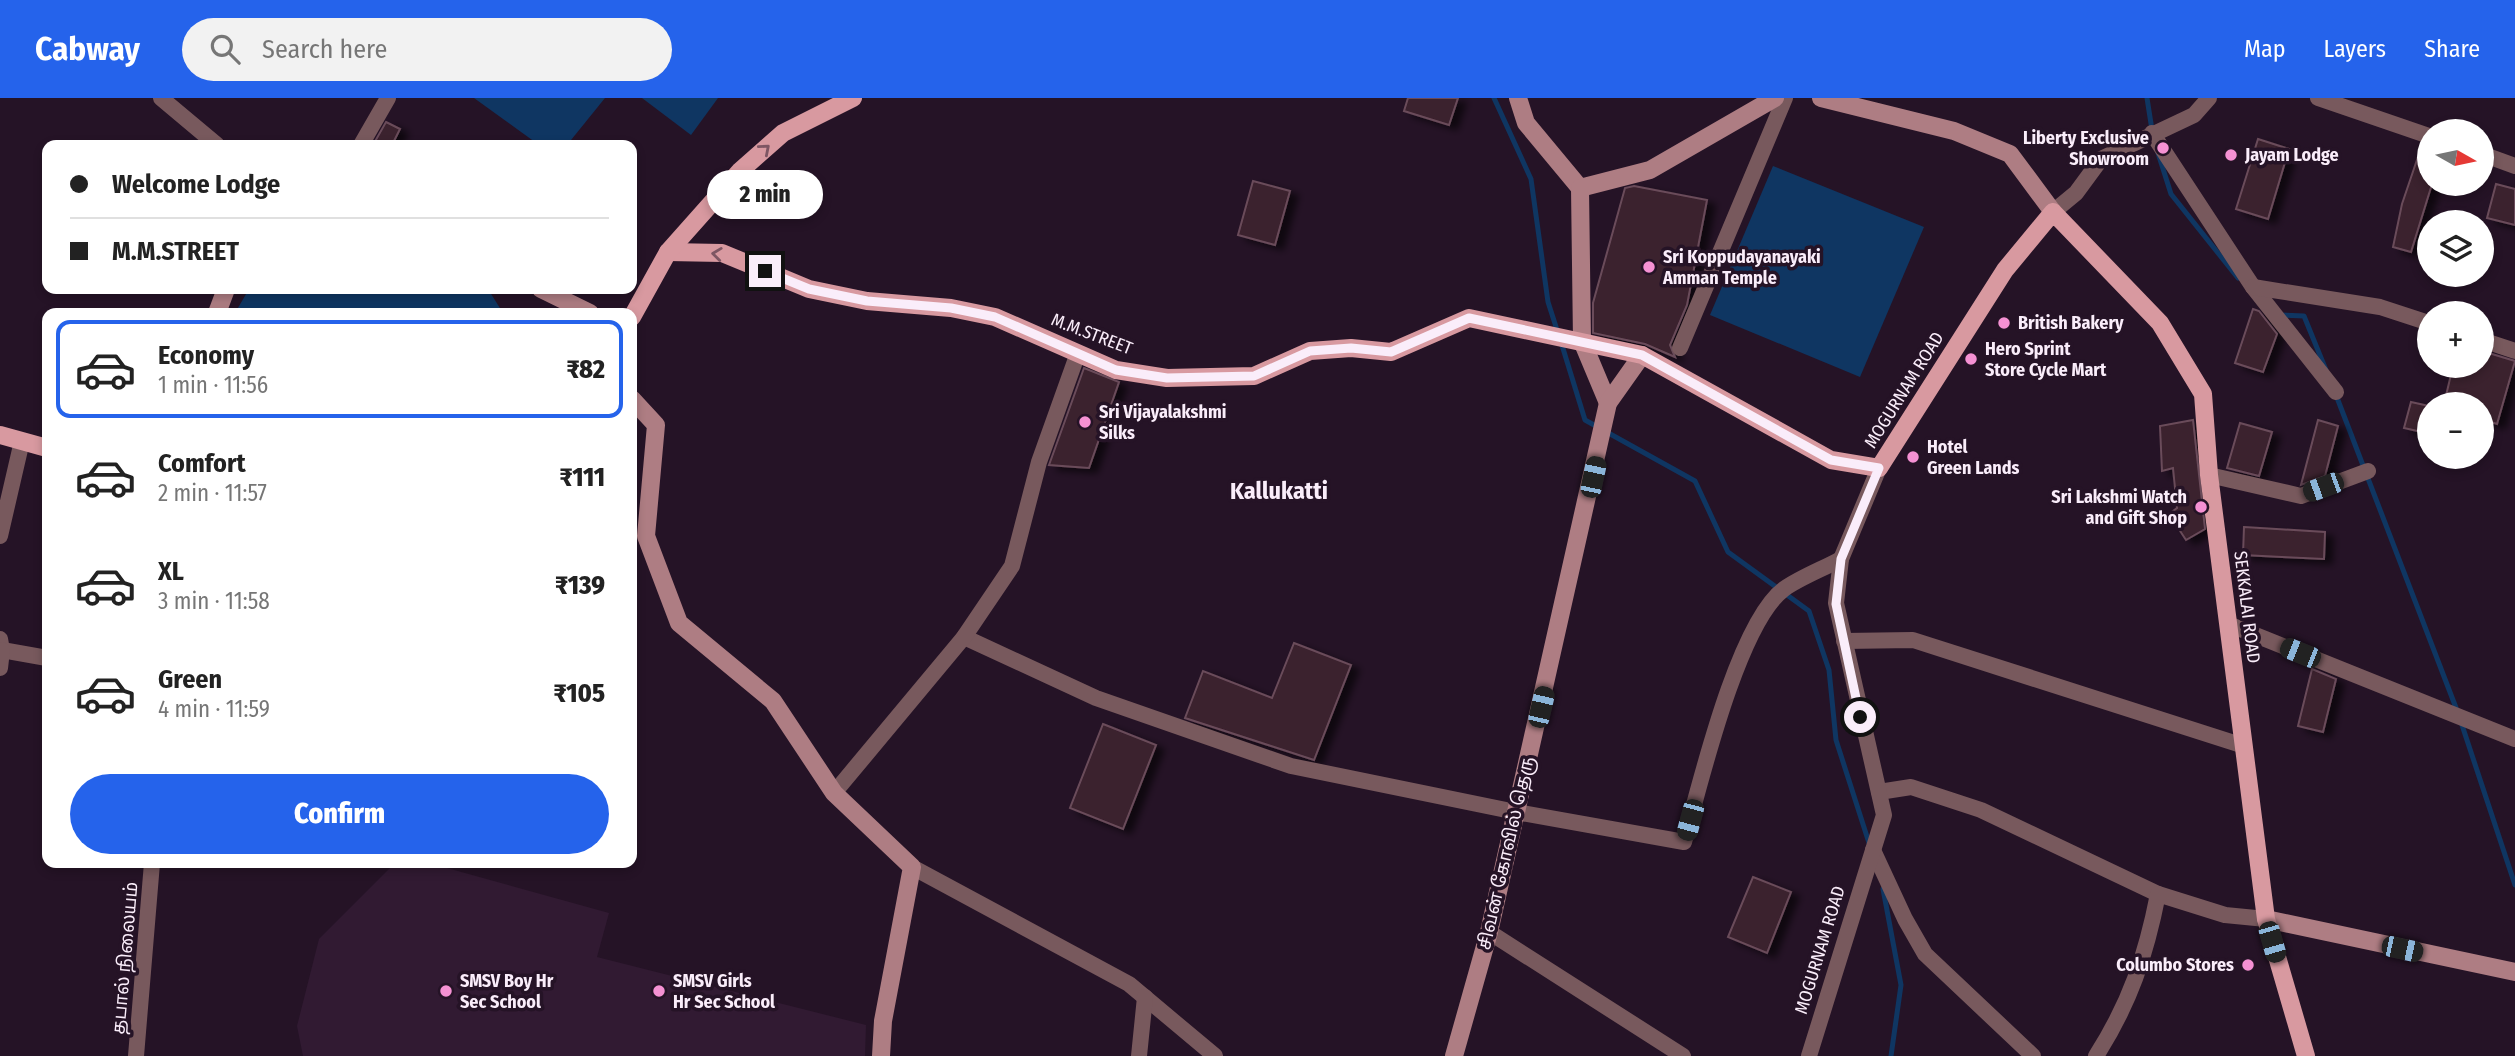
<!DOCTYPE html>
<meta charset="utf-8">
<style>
:root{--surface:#fff;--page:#f2f2f2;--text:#222;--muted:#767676;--line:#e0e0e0;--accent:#2563eb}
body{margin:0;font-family:"Fira Sans Condensed","Noto Sans Tamil",sans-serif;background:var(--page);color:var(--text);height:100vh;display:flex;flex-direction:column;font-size:26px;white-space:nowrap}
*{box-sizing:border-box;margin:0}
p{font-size:23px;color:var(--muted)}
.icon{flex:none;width:38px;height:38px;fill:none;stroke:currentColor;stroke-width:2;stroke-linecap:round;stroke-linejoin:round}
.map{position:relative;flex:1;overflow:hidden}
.side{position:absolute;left:42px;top:210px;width:595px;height:560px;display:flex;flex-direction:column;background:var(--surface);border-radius:14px;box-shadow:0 4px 10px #0003}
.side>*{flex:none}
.guide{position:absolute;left:42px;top:42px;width:595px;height:154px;border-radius:14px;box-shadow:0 4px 10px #0003;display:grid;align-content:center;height:154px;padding:0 28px;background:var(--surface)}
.needle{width:46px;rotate:99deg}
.tools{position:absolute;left:2417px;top:21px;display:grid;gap:14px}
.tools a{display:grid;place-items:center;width:77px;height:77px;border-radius:50%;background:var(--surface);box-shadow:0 4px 10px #0003;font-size:35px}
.end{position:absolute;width:32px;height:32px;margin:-16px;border:9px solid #faedfa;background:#111;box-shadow:0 0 0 4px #111}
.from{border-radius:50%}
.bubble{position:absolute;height:49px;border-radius:24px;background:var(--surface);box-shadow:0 4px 10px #0003;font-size:23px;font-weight:800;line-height:49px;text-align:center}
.car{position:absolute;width:21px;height:42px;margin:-21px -10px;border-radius:9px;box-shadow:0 0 5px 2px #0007;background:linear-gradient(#222 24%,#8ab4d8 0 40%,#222 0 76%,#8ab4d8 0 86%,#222 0)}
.guide b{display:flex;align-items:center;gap:24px;height:66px;font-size:26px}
.guide b+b{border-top:2px solid var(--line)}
.guide i{width:18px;height:18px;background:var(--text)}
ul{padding:12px 0 0;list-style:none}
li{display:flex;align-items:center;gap:21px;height:98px;margin:0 14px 10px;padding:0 14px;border:4px solid transparent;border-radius:14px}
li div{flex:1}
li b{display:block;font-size:26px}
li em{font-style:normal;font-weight:800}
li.current{border-color:var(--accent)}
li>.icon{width:63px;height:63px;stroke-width:1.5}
.primary-button{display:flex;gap:14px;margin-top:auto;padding:14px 28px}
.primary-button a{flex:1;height:80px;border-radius:42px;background:var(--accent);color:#fff;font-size:28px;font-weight:800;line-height:80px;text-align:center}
header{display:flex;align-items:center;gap:42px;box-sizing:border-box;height:98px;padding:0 35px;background:var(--accent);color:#fff}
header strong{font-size:33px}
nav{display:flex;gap:38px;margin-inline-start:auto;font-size:24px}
.search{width:490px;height:63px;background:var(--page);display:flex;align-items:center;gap:18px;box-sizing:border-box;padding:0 24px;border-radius:38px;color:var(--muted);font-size:26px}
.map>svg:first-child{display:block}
.built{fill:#311a32}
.water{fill:#0f3662}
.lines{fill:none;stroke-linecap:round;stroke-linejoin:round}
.stream{stroke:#0f3662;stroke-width:5}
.building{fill:#3a202d;stroke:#6a4c5a;stroke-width:2;filter:url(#shadow)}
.street{stroke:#78595d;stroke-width:16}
.secondary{stroke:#ae7d83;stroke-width:18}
.primary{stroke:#d899a0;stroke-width:18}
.oneway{stroke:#7e5663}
.route{stroke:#faedfa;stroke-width:9}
.poi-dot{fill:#f591d3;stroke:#251326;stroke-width:2.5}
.labels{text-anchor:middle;stroke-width:7;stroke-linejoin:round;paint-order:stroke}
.poi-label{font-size:18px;font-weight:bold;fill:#faedfa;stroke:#251326;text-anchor:start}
.street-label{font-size:18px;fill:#faedfa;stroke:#251326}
.district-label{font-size:24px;font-weight:bold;fill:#faedfa;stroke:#251326}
</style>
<header>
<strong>Cabway</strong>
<div class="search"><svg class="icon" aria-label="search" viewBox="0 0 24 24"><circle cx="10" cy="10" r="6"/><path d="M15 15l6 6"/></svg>Search here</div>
<nav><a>Map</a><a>Layers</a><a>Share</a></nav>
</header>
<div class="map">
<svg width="2515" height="958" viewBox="0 0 2515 958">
<defs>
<filter id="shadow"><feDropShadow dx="8" dy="4.5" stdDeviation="3.5" flood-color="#0009"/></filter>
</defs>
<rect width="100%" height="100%" fill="#251326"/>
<!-- built -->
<path class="built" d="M395,765H429L609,815L597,859L866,927L865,958H303L297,928L319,841Z"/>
<!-- water -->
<g class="water">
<path d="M474,0H605L567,47H539Z"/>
<path d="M642,0H718L691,37Z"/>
<path d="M1773,68L1924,129L1860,279L1710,217Z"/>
<path d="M249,191H488L503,215H235Z"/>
</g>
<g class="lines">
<!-- stream -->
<g class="stream">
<path d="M1494,0L1531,81L1548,204L1558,235"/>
<path d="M2147,0L2152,32"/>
<path d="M2158,55L2171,96L2238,180"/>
<path d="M2281,217L2304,218L2326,272"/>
<path d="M1561,244L1585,322L1695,383L1728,454L1809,513L1829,572L1836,642L1870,748"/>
<path d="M2336,297L2458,615"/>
<path d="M2461,624L2515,787"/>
<path d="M1883,791L1901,887L1891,958"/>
</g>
</g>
<!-- building -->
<g class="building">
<path d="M1408,0H1458L1449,27L1404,13Z"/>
<path d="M386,24L400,31L392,47H373Z"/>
<path d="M2258,41L2289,51L2268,121L2236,111Z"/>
<path d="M2422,47L2429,48V86H2432L2411,154L2393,149L2402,106Z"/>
<path d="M1253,83L1290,93L1275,147L1238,137Z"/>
<path d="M2496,86L2515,91V127L2487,120Z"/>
<path d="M1634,88L1707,102L1687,207L1670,247L1675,259L1645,246L1593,235V205L1625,90Z"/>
<path d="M2253,211L2259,213L2277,236L2263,274L2235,265Z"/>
<path d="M2482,253L2515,263L2497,326L2482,321V306L2445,302L2453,268H2482Z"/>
<path d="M1084,270L1119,284L1089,370L1049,367Z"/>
<path d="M2411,304L2429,308L2422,334L2404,330Z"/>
<path d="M2193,322L2205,431L2186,442L2169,416L2177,410L2173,370L2162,373L2160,328Z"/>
<path d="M2318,322L2338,328L2325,378L2301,387Z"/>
<path d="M2240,325L2272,334L2259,378L2227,370Z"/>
<path d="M2244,429L2325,434L2324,461L2243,457Z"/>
<path d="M1294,545L1351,567L1314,662L1185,620L1203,573L1272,600Z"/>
<path d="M2312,571L2336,581L2323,634L2298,628Z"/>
<path d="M1103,626L1156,647L1123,731L1070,710Z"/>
<path d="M1753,779L1791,794L1767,855L1728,839Z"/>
</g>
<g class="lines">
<!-- street -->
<g class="street">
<path d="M161,0L217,47"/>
<path d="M2318,0L2429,38"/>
<path d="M2152,35L2253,189L2336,294"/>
<path d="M361,47L388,0"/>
<path d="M2482,56L2515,68"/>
<path d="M2053,114L2076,95L2101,61L2194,17L2209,0"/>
<path d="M2253,189L2380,209L2429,225"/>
<path d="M2482,242L2515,253"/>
<path d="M1680,250L1785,0"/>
<path d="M2209,377L2301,398L2368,373"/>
<path d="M0,438L22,343"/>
<path d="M2228,526L2515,641"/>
<path d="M964,539L1096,600L1291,668L1516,714L1684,744C1700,686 1738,525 1784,491C1801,479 1823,471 1841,461"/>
<path d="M0,541L2,552L47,560"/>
<path d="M1844,543L1913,542L2244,648"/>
<path d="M0,570L2,552"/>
<path d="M1879,694L1911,689L1981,712L2158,796"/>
<path d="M834,695L964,539L1012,468L1039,364L1078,255"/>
<path d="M1873,752L1905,821L1925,856L2033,958"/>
<path d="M912,769L1129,886L1215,958"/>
<path d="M1489,834L1683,958"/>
<path d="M136,958L152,765"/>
<path d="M1139,958L1145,899"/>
<path d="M1809,958L1884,717L1836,505L1841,461L1879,370"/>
<path d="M2096,958C2130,905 2146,857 2158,796L2225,817L2266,821"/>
</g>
<!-- secondary -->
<g class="secondary">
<path d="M1518,0L1526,25L1580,90"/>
<path d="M1821,0L1954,33L2010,56L2053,114"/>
<path d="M541,191L590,215"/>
<path d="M217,215L226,191"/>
<path d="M632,301L656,327L646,438L679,525L773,603L834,695L912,769L883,923L881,958"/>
<path d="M1608,305L1582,243L1580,90L1650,72L1775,0"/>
<path d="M2266,821L2515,874"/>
<path d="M1454,958L1489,834L1608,305L1642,257"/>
</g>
<!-- primary -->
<g class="primary">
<path d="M668,154L722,155L809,191L867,203L951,210L995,219L1116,272L1167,280L1254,278L1310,253L1351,250L1391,254L1469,220L1642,257L1831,362L1879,370L2005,172L2053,114L2160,225L2203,296L2209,377L2266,821L2306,958"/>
<path d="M632,219L668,154L740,73L783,35L853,0"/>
<path d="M0,337L47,350"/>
</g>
</g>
<!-- one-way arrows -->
<defs><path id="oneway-chevron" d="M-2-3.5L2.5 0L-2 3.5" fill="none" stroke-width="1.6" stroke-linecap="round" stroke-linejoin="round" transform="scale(1.75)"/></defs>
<g class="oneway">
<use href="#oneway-chevron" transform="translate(765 51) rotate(-41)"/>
<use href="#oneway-chevron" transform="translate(717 156) rotate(-173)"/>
</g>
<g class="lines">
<!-- route -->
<path class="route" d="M765,173L809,191L867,203L951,210L995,219L1116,272L1167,280L1254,278L1310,253L1351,250L1391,254L1469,220L1642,257L1831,362L1879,370L1841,461L1836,506L1860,619"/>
</g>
<!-- markers -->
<g class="poi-dot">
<circle cx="2163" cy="50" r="7"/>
<circle cx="2231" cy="57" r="7"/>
<circle cx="1649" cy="169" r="7"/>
<circle cx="2004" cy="225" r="7"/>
<circle cx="1971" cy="261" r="7"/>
<circle cx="1085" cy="324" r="7"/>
<circle cx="1913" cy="359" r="7"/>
<circle cx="2201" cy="409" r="7"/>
<circle cx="2248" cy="867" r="7"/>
<circle cx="446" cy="893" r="7"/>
<circle cx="659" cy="893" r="7"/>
</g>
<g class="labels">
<!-- poi labels -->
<g class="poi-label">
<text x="2149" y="46" text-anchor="end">Liberty Exclusive<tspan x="2149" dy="21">Showroom</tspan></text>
<text x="2245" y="63">Jayam Lodge</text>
<text x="1663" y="165">Sri Koppudayanayaki<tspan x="1663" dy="21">Amman Temple</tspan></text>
<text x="2018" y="231">British Bakery</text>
<text x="1985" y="257">Hero Sprint<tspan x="1985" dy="21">Store Cycle Mart</tspan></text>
<text x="1099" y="320">Sri Vijayalakshmi<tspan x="1099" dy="21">Silks</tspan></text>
<text x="1927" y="355">Hotel<tspan x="1927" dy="21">Green Lands</tspan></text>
<text x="2187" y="405" text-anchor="end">Sri Lakshmi Watch<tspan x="2187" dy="21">and Gift Shop</tspan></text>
<text x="2234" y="873" text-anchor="end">Columbo Stores</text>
<text x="460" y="889">SMSV Boy Hr<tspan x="460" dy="21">Sec School</tspan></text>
<text x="673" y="889">SMSV Girls<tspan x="673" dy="21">Hr Sec School</tspan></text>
</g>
<!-- street labels -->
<g class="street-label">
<text transform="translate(1092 236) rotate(21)" y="6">M.M.STREET</text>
<text transform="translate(1904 292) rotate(-58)" y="6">MOGURNAM ROAD</text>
<text transform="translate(2247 509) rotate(83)" y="6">SEKKALAI ROAD</text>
<text transform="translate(1506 755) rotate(-77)" y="6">சிவன் கோவில் தெரு</text>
<text transform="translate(1820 852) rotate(-73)" y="6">MOGURNAM ROAD</text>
<text transform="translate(125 860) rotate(-85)" y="6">தபால் நிலையம்</text>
</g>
<!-- district labels -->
<g class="district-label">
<text x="1279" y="401">Kallukatti</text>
</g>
</g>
</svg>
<div class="tools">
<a><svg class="needle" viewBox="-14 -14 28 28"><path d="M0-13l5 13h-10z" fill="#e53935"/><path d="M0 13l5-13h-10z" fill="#767676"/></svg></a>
<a><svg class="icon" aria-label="layers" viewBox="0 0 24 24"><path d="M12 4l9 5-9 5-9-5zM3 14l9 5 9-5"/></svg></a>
<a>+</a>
<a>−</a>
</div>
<i class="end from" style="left:1860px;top:619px"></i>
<i class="end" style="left:765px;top:173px"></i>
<div class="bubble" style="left:707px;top:72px;width:116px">2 min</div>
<i class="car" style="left:1593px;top:379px;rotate:12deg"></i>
<i class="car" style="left:2323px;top:389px;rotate:250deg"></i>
<i class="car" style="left:2300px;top:555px;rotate:292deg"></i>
<i class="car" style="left:1541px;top:609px;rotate:13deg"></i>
<i class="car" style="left:1690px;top:722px;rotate:195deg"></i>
<i class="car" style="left:2272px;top:844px;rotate:164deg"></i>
<i class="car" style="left:2402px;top:851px;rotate:102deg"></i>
<div class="guide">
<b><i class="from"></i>Welcome Lodge</b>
<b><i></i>M.M.STREET</b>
</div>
<section class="side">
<ul>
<li class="current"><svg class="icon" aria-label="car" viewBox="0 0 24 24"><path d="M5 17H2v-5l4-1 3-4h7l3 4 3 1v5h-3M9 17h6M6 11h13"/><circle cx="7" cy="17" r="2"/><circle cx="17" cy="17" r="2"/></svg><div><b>Economy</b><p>1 min · 11:56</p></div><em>₹82</em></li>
<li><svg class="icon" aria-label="car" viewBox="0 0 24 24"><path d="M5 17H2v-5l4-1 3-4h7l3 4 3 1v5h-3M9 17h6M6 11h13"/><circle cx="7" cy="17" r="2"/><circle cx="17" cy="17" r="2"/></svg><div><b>Comfort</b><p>2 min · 11:57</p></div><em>₹111</em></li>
<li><svg class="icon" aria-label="car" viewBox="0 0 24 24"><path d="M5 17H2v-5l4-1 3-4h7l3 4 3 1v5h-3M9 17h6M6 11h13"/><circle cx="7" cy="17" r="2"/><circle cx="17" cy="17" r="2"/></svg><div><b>XL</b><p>3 min · 11:58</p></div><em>₹139</em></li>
<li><svg class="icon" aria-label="car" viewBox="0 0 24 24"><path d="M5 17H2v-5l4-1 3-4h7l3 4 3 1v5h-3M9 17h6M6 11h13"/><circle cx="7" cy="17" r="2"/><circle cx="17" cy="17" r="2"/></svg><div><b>Green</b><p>4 min · 11:59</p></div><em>₹105</em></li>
</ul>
<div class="primary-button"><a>Confirm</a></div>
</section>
</div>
